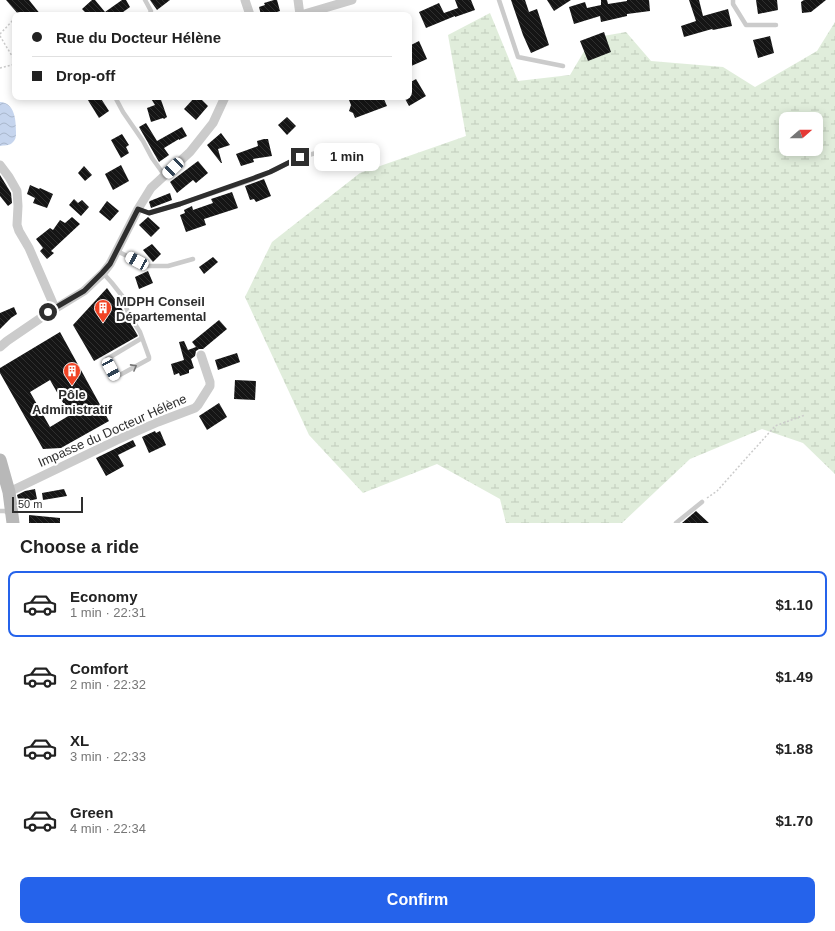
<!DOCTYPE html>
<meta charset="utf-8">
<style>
:root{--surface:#fff;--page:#f2f2f2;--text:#222;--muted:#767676;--line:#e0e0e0;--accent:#2563eb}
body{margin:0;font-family:Helvetica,sans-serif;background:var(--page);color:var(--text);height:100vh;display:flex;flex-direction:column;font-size:15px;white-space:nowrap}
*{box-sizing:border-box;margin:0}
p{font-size:13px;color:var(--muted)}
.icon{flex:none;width:22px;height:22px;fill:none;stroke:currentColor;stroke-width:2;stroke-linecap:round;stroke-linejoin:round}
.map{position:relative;height:523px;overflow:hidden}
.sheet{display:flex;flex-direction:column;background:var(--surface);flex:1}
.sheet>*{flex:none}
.guide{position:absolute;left:12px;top:12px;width:400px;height:88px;border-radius:8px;box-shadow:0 2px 10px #0003;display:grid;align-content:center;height:88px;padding:0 20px;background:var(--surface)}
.needle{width:26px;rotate:70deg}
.buttons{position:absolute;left:779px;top:112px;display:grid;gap:8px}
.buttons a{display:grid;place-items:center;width:44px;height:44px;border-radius:8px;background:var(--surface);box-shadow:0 2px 10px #0003;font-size:20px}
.scale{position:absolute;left:12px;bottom:10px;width:71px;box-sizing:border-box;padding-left:4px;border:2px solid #2e2e2e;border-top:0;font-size:11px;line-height:14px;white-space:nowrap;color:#2e2e2e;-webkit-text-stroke:3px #fff;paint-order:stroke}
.end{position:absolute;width:18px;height:18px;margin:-9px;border:5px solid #2e2e2e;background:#fff;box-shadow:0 0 0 2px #fff}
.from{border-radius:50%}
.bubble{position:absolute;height:28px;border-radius:8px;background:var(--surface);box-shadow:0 2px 10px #0003;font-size:13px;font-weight:700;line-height:28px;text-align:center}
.car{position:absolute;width:12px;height:24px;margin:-12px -6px;border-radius:5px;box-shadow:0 0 3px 1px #0007;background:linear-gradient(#fff 24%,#345 0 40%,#fff 0 76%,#345 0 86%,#fff 0)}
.guide b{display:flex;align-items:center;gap:14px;height:38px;font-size:15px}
.guide b+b{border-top:1px solid var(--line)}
.guide i{width:10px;height:10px;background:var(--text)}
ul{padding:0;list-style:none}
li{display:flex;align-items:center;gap:12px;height:66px;margin:0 8px 6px;padding:0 12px;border:2px solid transparent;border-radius:8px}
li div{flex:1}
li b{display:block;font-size:15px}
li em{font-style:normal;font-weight:700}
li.selected{border-color:var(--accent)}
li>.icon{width:36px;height:36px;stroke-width:1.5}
h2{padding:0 20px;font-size:18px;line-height:48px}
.primary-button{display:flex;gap:8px;margin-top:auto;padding:8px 20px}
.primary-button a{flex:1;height:46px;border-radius:8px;background:var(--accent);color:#fff;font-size:16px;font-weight:700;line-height:46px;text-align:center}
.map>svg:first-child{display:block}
.wetland{fill:url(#wetland-marsh);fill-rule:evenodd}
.water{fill:url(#water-waves)}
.building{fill:url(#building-back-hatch);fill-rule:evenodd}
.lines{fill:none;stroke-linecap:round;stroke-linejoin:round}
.path{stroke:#cbcbcb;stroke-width:1.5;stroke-dasharray:2 2;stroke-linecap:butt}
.service{stroke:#cbcbcb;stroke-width:4.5}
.minor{stroke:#cbcbcb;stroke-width:9}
.secondary{stroke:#b8b8b8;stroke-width:13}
.oneway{stroke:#757575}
.route{stroke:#2e2e2e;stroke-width:5}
.labels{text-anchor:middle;stroke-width:4;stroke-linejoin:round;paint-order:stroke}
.poi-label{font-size:13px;font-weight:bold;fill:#2e2e2e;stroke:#fff;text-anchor:start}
.street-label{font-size:13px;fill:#2e2e2e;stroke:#fff}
</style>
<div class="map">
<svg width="835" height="523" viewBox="0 0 835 523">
<defs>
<pattern id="wetland-marsh" width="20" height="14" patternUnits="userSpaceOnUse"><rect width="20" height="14" fill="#e0eddb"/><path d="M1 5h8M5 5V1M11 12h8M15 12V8" fill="none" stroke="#c0ccbc"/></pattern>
<pattern id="water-waves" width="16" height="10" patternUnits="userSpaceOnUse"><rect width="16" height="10" fill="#c6d5ee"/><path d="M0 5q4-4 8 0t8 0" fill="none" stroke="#aab7cc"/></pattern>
<pattern id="building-back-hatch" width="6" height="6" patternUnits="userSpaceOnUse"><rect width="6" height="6" fill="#151515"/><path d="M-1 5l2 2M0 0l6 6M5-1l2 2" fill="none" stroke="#2f2f2f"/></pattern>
</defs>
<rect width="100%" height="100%" fill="#fff"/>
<!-- wetland -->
<path class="wetland" d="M490,13L518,81L570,75L592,38L626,32L651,61L723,67L755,87L817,51L835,22V474L803,443L762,429L690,459L622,523H506L500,499L437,464L363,493L309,435L245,297L272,242L360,173L466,136L448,35ZM786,119H816V149H786Z"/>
<!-- water -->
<path class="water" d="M0,102C15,103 16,120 16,132C16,136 16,140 12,143C9,146 4,145 0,146Z"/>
<!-- building -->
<g class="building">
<path d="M6,0H29L41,15H19Z"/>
<path d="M92,0H95L105,12L122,0H126L130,7L119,15H88L82,9Z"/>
<path d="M150,0H170L157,10Z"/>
<path d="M274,0H277L280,11L268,15H261L259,7L265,5L264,3Z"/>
<path d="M455,0H471L475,10L455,17V16L426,28L419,12L439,3L444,13L458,8Z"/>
<path d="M511,0H525L529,12L537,9L549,45L531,53L523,35Z"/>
<path d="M547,0H571L554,11Z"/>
<path d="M601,0H607L608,4L627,1V0H649L650,11L627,14V16L601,22L600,16L574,24L569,7L585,2L587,8L601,5Z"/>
<path d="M689,0H699L703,16L728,9L732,26L713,30L712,29L684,37L681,26L696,21Z"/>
<path d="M756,0H777L778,10L758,14Z"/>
<path d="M804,0H826L811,12L802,13L801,2Z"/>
<path d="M604,32L611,52L588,61L580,41Z"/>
<path d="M770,36L774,53L758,58L753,40Z"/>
<path d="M419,41L427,59L409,67V46Z"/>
<path d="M416,79L426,96L409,106L404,97H409V83Z"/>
<path d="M86,97H100L109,111L99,118Z"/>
<path d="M150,97H160L167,117L164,119L163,118L151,122L147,108L155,105Z"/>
<path d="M195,97H199L208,106L196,120L184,109Z"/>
<path d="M356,97H383L387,106L355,118L353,113L349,111L351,105L349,100Z"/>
<path d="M287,117L296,126L287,135L278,125Z"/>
<path d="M146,123L157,141L182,127L187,136L179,140V139L164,148L169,155L159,162L139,127Z"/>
<path d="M221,133L230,145L218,149L222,163H221L207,145Z"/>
<path d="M122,134L129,145L126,147L129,153L121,158L111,140Z"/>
<path d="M264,139H268L272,156L253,159L254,162L241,166L236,154L258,146L257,141Z"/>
<path d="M198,161L208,173L196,183L193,180L177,193L170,182Z"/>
<path d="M121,165L129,181L113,190L105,174Z"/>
<path d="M84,166L92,175L85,181L78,173Z"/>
<path d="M0,175L11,193L12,203L8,206L0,196Z"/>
<path d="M264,179L271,196L256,202L254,199L250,200L245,186Z"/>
<path d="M30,185L39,189L40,188L53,194L47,208L33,203L35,198L27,194Z"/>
<path d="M232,192L238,208L204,219L206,225L186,232L180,215L185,213L184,210L192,206L193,210L213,203L211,199Z"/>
<path d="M170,193L172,200L151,208L149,202L150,201Z"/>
<path d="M74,199L78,203L82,200L89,207L81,216L69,205Z"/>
<path d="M107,201L119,211L110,221L99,212Z"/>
<path d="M72,217L80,224L51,251L54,253L47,259L40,251L43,248L36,239L50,228L53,230L60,220L65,223Z"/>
<path d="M148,217L160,228L151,237L139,225Z"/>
<path d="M152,244L161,254L153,262L143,250Z"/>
<path d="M213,257L218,262L204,274L199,267Z"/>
<path d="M148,271L153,283L139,289L135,277Z"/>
<path d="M107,288L124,312L138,336L94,361L73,325Z"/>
<path d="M14,307L17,314L11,318L0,329V313Z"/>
<path d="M219,320L227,329L203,349H199L196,351L195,356L191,359L194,368L189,370V373L180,376L179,373L174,375L171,364L184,360L179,342L184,341L188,350L196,347L192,342Z"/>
<path d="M60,332L109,421L61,448L43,449L0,373V368ZM50,380L70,415L50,427L30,392Z"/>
<path d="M237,353L240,362L218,370L215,360Z"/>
<path d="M235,380L256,381L255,400L234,399Z"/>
<path d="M219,403L227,417L207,430L199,416Z"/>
<path d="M155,431L156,433L160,431L166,445L149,453L142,437Z"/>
<path d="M133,440L136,446L118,455L124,466L106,476L96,458Z"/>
<path d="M35,489L37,499L19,503L17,495L25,491Z"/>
<path d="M64,489L67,496L43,500L42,493Z"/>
<path d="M696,511L709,523H682Z"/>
<path d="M29,515L60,518V523H29Z"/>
</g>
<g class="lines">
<!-- path -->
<g class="path">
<path d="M0,34L15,18"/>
<path d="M0,36L15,61"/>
<path d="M0,68L15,64"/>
<path d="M707,498L717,491L775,426L805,415"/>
</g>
<!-- service -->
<g class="service">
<path d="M145,0L151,11L149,15"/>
<path d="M499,0L518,57L563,66"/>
<path d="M733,0V4L746,25H776"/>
<path d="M115,97L123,112L143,141L152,158L165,176"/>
<path d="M138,209L149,213L180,204L254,179L275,170L297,158L320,152"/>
<path d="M117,251L147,266H168L193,259"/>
<path d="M103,273L112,283L123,297L128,313L140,332L149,357V359L118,376H115L107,362V359L142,338"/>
<path d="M0,511H5L9,514"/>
<path d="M676,523L702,502"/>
</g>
<!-- minor -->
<g class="minor">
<path d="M245,0L250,15"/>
<path d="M298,0L300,15"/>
<path d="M301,15L352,0"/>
<path d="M0,165L9,177L17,191L18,206L17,225L19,231L29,248L55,308"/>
<path d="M0,347L7,341L48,313L84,291L103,273L110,264L138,209L151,188L190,152L213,123L225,97"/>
<path d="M9,492L117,440L158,422L195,408L198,405L210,386V382L201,355"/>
</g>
<!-- secondary -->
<path class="secondary" d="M0,460L9,492L13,523"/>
</g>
<!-- one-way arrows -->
<defs><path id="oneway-chevron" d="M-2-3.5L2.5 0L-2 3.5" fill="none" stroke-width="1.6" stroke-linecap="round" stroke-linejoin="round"/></defs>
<use class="oneway" href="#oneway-chevron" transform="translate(134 367) rotate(-29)"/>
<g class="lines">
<!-- route -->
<path class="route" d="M48,312L84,291L102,273L110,264L138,209L149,213L180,204L254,178L270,172L300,157"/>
</g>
<!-- icons -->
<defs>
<symbol id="building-pin" viewBox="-11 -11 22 30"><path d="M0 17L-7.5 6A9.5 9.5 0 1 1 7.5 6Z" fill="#f14425" stroke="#fff"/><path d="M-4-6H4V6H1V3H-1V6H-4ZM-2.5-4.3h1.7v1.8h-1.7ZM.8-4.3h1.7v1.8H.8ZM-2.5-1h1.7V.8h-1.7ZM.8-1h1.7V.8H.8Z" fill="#fff"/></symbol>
</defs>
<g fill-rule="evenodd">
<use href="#building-pin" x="93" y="298" width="20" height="27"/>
<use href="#building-pin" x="62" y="361" width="20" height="27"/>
</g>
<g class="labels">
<!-- poi labels -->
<g class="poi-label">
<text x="116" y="306">MDPH Conseil<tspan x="116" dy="15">Départemental</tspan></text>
<text x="72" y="399" text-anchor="middle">Pôle<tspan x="72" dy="15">Administratif</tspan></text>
</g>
<!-- street labels -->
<g class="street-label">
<text transform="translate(112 430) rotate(-24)" y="5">Impasse du Docteur Hélène</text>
</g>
</g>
</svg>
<div class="buttons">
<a><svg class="needle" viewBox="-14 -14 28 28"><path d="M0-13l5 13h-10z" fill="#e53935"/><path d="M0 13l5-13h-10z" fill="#767676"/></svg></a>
</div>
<div class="scale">50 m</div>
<i class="end from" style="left:48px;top:312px"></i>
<i class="end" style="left:300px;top:157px"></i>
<div class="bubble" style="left:314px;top:143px;width:66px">1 min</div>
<i class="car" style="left:173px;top:168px;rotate:226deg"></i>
<i class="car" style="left:137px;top:261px;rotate:298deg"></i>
<i class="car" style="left:111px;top:369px;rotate:152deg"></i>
<div class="guide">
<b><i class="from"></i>Rue du Docteur Hélène</b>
<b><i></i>Drop-off</b>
</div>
</div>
<section class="sheet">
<h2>Choose a ride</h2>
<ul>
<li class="selected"><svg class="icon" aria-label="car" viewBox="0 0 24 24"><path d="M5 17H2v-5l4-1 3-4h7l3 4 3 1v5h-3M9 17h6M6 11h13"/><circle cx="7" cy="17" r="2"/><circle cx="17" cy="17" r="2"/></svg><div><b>Economy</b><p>1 min · 22:31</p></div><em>$1.10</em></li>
<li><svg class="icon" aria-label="car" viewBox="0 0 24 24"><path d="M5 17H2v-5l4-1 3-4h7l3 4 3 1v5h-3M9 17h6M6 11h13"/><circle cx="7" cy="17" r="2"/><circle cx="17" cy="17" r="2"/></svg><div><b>Comfort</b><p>2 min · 22:32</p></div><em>$1.49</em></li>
<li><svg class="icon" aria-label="car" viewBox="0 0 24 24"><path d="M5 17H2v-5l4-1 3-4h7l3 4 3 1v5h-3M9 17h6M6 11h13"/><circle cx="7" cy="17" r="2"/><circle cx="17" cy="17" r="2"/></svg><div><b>XL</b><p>3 min · 22:33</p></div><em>$1.88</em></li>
<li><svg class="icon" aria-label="car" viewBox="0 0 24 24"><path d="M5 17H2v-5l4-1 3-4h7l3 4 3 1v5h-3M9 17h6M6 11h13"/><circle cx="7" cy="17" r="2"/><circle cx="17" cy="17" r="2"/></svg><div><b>Green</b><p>4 min · 22:34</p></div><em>$1.70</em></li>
</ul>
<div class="primary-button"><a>Confirm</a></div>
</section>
